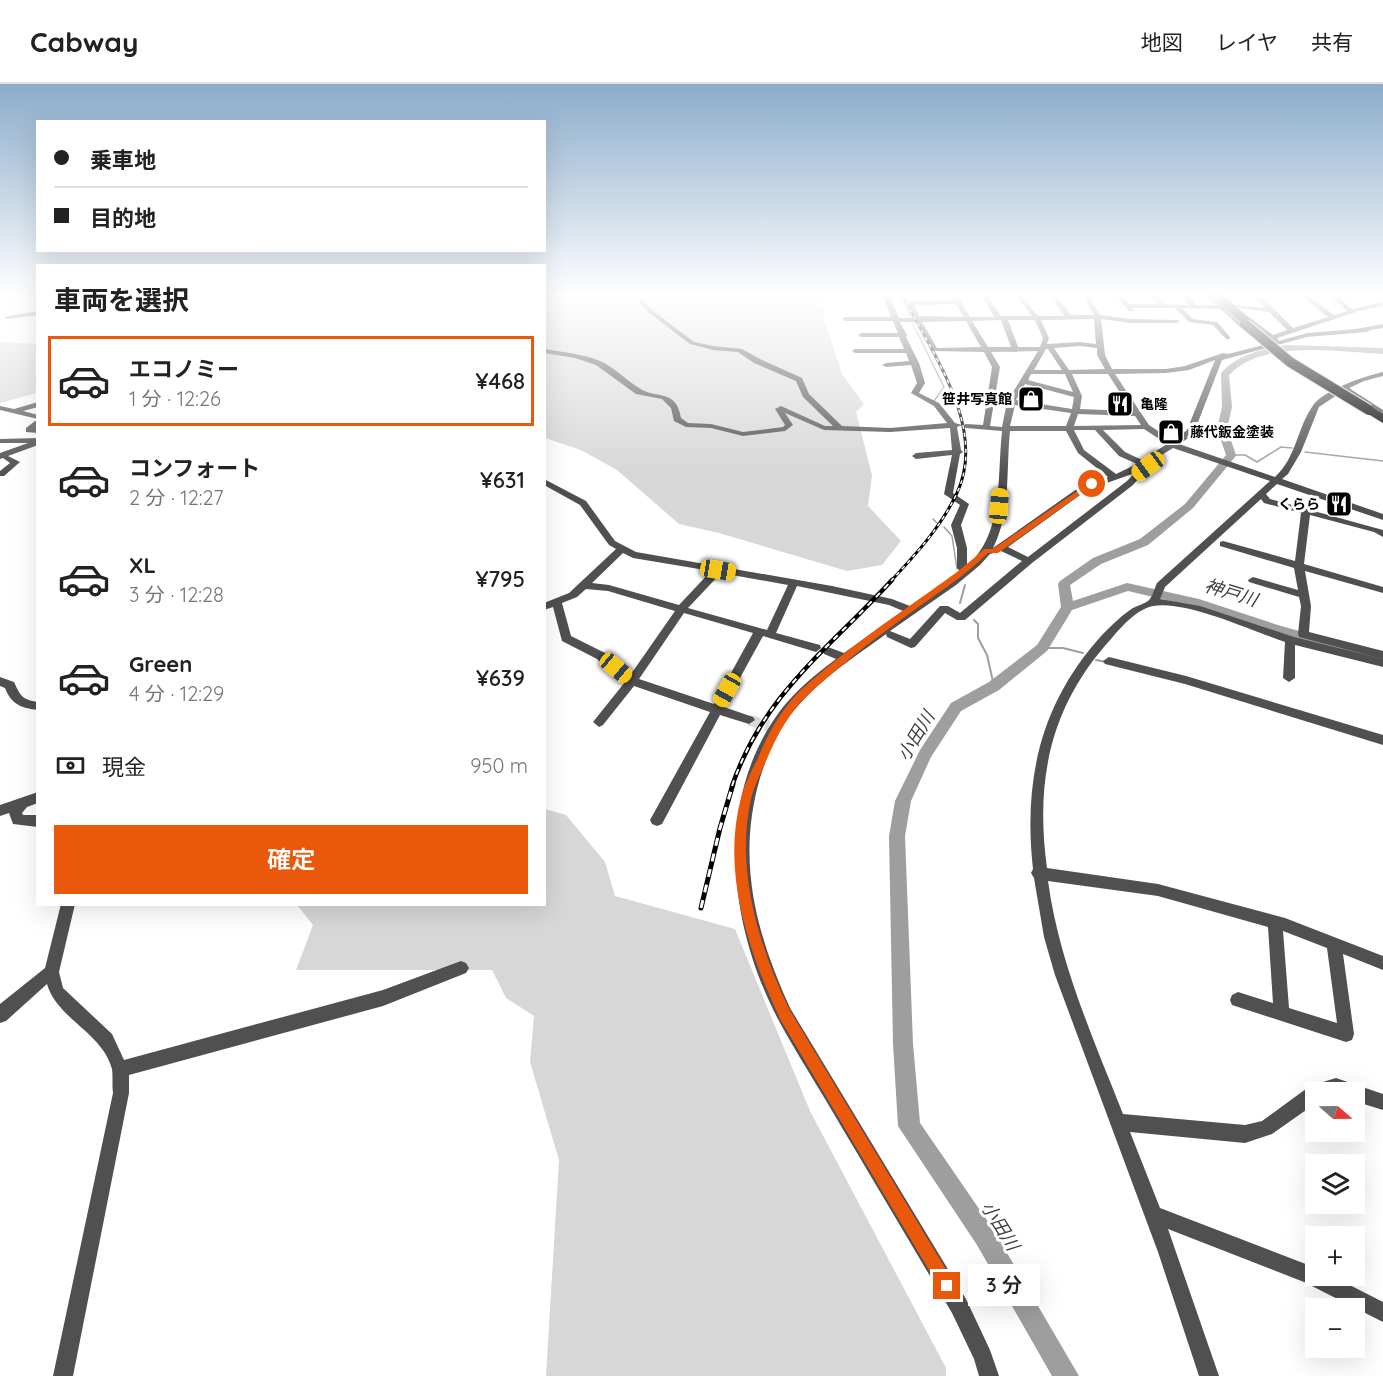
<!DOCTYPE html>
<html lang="ja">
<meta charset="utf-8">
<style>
:root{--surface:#fff;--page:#f2f2f2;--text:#222;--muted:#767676;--line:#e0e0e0;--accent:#ea580c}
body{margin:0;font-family:Quicksand,"Noto Sans JP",sans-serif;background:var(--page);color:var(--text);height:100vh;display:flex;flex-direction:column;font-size:22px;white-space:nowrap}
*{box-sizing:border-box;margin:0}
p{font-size:20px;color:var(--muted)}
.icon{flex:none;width:33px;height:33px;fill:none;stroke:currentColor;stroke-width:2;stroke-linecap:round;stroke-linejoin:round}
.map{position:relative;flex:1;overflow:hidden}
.sheet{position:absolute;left:36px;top:180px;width:510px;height:642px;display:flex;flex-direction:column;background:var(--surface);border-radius:0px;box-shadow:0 6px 24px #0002}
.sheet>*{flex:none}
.top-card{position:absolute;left:36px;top:36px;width:510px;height:132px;border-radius:0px;box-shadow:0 6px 24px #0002;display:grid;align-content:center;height:132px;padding:0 18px;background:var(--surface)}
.needle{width:39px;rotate:110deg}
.tools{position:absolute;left:1305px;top:998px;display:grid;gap:12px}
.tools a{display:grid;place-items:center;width:60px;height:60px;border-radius:0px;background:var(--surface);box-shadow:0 6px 24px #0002;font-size:30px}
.end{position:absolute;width:27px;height:27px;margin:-14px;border:8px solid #ea580c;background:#fff;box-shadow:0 0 0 3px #fff}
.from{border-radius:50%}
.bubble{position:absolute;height:42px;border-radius:0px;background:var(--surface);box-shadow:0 6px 24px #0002;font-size:20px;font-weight:600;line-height:42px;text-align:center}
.car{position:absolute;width:18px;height:36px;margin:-18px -9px;border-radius:8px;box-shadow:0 0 4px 2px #0007;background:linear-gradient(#f5c518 24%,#345 0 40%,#f5c518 0 76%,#345 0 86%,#f5c518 0)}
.top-card b{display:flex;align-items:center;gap:21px;height:57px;font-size:22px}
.top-card b+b{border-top:2px solid var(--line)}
.top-card i{width:15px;height:15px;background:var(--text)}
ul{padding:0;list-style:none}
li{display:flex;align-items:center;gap:18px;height:90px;margin:0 12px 9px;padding:0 6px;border:3px solid transparent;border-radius:0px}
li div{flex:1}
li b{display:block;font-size:22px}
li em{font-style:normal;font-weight:600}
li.on{border-color:var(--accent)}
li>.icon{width:54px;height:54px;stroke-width:1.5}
h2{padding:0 18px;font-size:27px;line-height:72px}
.pay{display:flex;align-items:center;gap:15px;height:66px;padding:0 18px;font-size:22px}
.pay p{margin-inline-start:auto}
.button{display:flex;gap:12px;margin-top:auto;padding:12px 18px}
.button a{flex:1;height:69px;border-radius:0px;background:var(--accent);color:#fff;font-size:24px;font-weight:600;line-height:69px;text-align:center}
header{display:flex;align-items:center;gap:36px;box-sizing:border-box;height:84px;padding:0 30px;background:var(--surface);border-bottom:2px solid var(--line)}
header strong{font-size:28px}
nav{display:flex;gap:33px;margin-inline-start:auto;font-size:21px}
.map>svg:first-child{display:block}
.green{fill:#d7d7d7}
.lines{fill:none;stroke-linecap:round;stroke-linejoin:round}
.stream-far1{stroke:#9e9e9e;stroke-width:1.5}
.stream{stroke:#9e9e9e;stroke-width:2}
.river{fill:#9e9e9e;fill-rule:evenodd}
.minor-tunnel{stroke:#d9d9d9;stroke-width:11;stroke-dasharray:11 6;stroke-linecap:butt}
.highway-casing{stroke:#dbdbdb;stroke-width:2}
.minor{fill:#505050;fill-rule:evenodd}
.highway{fill:#000;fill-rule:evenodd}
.rail-far2-casing{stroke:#000;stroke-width:3}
.rail-far1-casing{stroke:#000;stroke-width:4.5}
.rail-casing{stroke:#000;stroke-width:5}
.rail-far2{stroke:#fff;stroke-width:1.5;stroke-dasharray:4;stroke-linecap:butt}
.rail-far1{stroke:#fff;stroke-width:2;stroke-dasharray:6;stroke-linecap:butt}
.rail{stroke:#fff;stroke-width:3;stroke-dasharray:8;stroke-linecap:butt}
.highway-bridge-casing{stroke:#dbdbdb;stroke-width:12;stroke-linecap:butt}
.highway-bridge{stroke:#000;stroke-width:10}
.route{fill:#ea580c}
.labels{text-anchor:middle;stroke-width:6;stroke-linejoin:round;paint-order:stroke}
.far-poi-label{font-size:14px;font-weight:bold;fill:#000;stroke:#fff;text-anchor:end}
.water-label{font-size:18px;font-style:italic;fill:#3f3f3f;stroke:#fff}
</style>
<header>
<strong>Cabway</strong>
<nav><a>地図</a><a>レイヤ</a><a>共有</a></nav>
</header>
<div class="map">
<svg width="1383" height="1292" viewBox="0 0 1383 1292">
<rect width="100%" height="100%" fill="#fff"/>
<!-- green -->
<g class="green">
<path d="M545,209H813L825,226L824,235L842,290L864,320L856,328L872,391L868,422L901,457L882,481L847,487L719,449L679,440L617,386L581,366L545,354Z"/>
<path d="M0,258L37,260V309L0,319Z"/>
<path d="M545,725L566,731L605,778L615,812L735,845L810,1027L946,1284V1292H546L559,1076L530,978L534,932L506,914L492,886H296L313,841L297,821L544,820Z"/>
</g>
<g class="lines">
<!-- stream-far1 -->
<g class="stream-far1">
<path d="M898,209L911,235"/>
<path d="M911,236L944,303L934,317"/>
<path d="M1305,368L1383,377"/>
<path d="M1231,371H1245L1257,378L1281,363L1292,364"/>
<path d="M933,435L938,440"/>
<path d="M944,443L952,452L957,485"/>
</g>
<!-- stream -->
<g class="stream">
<path d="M960,519L965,501"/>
<path d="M974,536L978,540V554L987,571L994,602"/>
<path d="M1042,564H1063L1083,569"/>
<path d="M1096,576L1106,578"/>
</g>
<!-- river -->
<path class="river" d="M1288,261L1383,264V270C1338,268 1262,255 1229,291L1232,323L1227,345L1236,371L1235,373L1193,424L1148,461L1101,480L1070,501L1073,517L1127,499L1199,515L1281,542L1383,570V580L1272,549L1191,522L1128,507L1072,526L1047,567L999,606L961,627L931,673L911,717L905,752L913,960L920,1039L993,1145L1079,1292H1052L977,1161L898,1042L893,960L889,752L895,717L920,666L951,619L989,598L1037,561L1061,523L1058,500L1060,497L1093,474L1140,455L1185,420L1226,371L1217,345L1222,323L1221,289C1238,270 1263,265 1288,261Z"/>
<!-- minor-tunnel -->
<path class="minor-tunnel" d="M749,636L769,642"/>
<defs>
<g id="highway">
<path d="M1211,209H1221L1254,239V243H1246Z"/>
<path d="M1365,324H1373L1383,330V339L1365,328Z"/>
</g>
</defs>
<!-- highway casing -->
<use href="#highway" class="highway-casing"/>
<!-- minor -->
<g class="minor">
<path d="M882,209H888L899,234H914L908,218L954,216L950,209H956L970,233H994L980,209H986L1001,232H1032L1014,209H1020L1038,232H1065L1048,209H1054L1071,231H1094L1081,209H1087L1100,231L1131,235L1179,236L1180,237L1177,239H1131L1101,235L1105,271L1112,285H1166L1185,282L1223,269L1228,270L1275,258L1271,256L1262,257V255L1267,253L1239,230L1244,229L1273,251L1287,246L1269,228L1232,223L1235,221L1265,224L1251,209H1258L1293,244L1328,233L1298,209H1305L1334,231L1347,227L1327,209H1334L1352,225L1383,218V222L1359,227L1277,254L1279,257L1307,249L1356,245L1383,240V244L1370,246L1367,248L1307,253L1222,276L1195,346L1190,353L1179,360L1275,393C1296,374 1297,345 1312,323C1322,306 1365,292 1383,288V292L1364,297L1349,304L1383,326V331L1343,307L1319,323L1301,368L1288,390L1282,395L1383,430V436L1277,400L1266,410L1270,415L1383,446V453L1374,448L1310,431L1304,480L1383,503V509L1305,487L1311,522L1309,548L1383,567V575L1299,553L1298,550L1301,522L1299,513L1249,498L1248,496L1253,493L1298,506L1294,484L1220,462V458L1223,457L1295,477L1301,429L1264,419L1261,415L1165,503L1160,515L1200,522L1294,553L1383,575V583L1295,561V594L1289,598L1283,594L1285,558C1252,547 1186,516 1153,522C1137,525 1121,543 1111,555C1050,622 1035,696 1047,784L1158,800L1285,834L1383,872V886L1343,870L1354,950L1352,956L1346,958L1232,921L1230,916L1232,911L1238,908L1273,919L1268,843L1158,812L1048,797C1059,878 1093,954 1123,1030L1245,1041L1262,1037L1310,1002L1336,994L1383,1010V1026L1354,1017V1008H1316V1019L1272,1050L1245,1059L1130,1048L1160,1124L1316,1184V1191H1330L1383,1218V1238L1304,1198L1168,1145L1219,1292H1199L1158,1168L1055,891L1044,853L1034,794L1031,789L1033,785C1023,695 1041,618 1102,551C1111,542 1120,533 1130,526C1135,522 1146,520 1150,515C1153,511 1155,503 1157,499L1270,397L1173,364L1141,384L1145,387L1133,401L1032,479L965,536H957L945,529L915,563L911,564L887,553L886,550C852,575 815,598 789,633C775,651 767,672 760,694C736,777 756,849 790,924L966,1215L990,1266L999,1292H979L974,1275L952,1229C915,1167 878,1104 841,1042C821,1007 798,972 779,937C729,843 713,717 780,627C796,606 816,590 836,575L824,570L823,567L824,564L828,563L844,569L903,527L889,521L797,502L776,549L820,561L821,564L816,568L763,552L724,623L753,633L755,636L749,640L720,631L662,740L657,742L652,740L650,736L710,628L634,602L603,641L599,643L593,638L625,598L597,575L562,557L553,523L544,526V519L569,509L616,465L609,461L580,421L544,401V395L586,417L615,457L636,468L832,502L892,515L910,522L961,488L957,484V464L951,441L960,421L944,410L952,371L916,375L912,372L916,369L952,366L950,344L890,348L824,346L785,329L793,341L785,347L743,352L711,344L686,343L674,337L671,324L662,315L636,310L596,281L575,274L544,269V265C563,268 583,270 600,277C614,283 626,296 639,304C657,316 676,304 681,334L688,339L711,340L743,348L783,343L785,341L775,325L781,322L825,342H833L803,313L796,297L754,279L738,268L713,266L690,260L648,228L637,215L640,213L652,226L694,258L713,262L742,265L760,275L802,294L809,310L842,342L890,344L947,339L934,322L911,309L917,299L911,281L886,283L882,281L886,279L909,277L906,269H855L852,267L855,265H904L899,253H861L858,251L861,249H898L893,237H845L842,235L845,233H891ZM956,220L964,233L919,232L914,221ZM1094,235L1096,260L1080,258L1047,260L1049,254L1041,236ZM1001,236L1011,263H988L972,237ZM1008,236H1035L1043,254L1040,263H1018ZM966,237L981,263L937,264L922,238ZM900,238H916L933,267L984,268L992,283L983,341L966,340L962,342L966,344L1002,347C997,394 1004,449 967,482V464L961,441L969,420L953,409L960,370L963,368L961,366L957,343L962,341L955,339L939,319L919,309L925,299L919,279L906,253L907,251ZM1080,262L1097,264V271L1105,285L1069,286L1054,264ZM1046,265H1048L1062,286H1034ZM1038,267L1007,318L1002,343L990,342L1000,283L991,268ZM1215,276L1187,346L1173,357L1149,341L1115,290L1166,289L1189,286ZM1031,290H1065L1073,308L1028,296ZM1072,290H1108L1132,327L1080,325L1082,312ZM1025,300L1074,313L1072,325L1016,316ZM1015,321L1071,329L1066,342H1010ZM1078,330L1135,332L1141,341L1074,342ZM1144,345L1167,360L1142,376L1125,368L1103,346ZM1074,346H1095L1119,372L1137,380L1116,390L1084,366ZM1010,347H1066L1078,369L1108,393L1081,402L993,464C1011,429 1006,385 1010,347ZM1135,389L1127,397L1028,473L1008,463L1087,406ZM1001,467L1022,477L960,529L948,522H940L910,555L890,547L956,501L980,481L990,470ZM623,469L633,474L711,487L679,521L609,501L592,499ZM721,489L788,501L767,546L688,524ZM586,505L608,507L675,527L631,590L605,569L571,552L562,519L577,513ZM684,529L753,549L714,620L639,595ZM1283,847L1327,864L1337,939L1289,924Z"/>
<path d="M1113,209H1120L1129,220H1158L1148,209H1155L1165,220L1189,221L1179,209H1186L1196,221H1216L1204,209H1211L1255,251L1250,252L1220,225L1182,224L1193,235L1217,238L1230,253V255H1226L1213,241L1189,238L1175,224H1133V227H1129Z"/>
<path d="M38,227V231L7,235L4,233Z"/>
<path d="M38,318V323L23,327L38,331V335L0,326V322L14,325Z"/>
<path d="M35,337H38V349L26,348V344Z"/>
<path d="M38,354V361L8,372L20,378L4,392H0V387L10,379L3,374L0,375V369L28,359H0V355Z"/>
<path d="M1109,573L1186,592L1383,651V661L1185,600L1105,580L1103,577Z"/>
<path d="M0,593L14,598C20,611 22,616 38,618V626C21,624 11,620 5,604L0,602Z"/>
<path d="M38,708V719L27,723L22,729L23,731H38V743L13,740L9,729L0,732V721Z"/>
<path d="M61,820H75L59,888L63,904L112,950L124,976L383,906L461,877L466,879L469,884L466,889L383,922L129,991V1009L73,1292H53L113,1009C112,1002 113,992 112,985C102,948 57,935 47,900L6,937L0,939V920L45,884Z"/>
</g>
<!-- highway -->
<use href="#highway" class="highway"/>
<defs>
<path id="rail-far2" d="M891,497C916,470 941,443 957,409C988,343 930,266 901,209"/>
<path id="rail-far1" d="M732,702C764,609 829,565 892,496"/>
<path id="rail" d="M701,824L720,744L733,700"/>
</defs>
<!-- rail-far2 casing -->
<use href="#rail-far2" class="rail-far2-casing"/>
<!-- rail-far1 casing -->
<use href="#rail-far1" class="rail-far1-casing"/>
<!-- rail casing -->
<use href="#rail" class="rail-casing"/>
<!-- rail-far2 -->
<use href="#rail-far2" class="rail-far2"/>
<!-- rail-far1 -->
<use href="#rail-far1" class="rail-far1"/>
<!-- rail -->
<use href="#rail" class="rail"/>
<defs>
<path id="highway-bridge" d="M1245,240L1290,278L1369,326"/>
</defs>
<!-- highway-bridge casing -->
<use href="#highway-bridge" class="highway-bridge-casing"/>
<!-- highway-bridge -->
<use href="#highway-bridge" class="highway-bridge"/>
</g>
<!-- sky -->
<linearGradient id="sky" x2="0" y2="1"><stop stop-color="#8aabca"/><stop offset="0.54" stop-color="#fff"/><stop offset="1" stop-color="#fff" stop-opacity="0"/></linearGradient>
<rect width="1383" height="390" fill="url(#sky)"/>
<!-- route -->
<path class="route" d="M1089,399L1095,400L998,469H988C965,492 939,508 913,527C878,552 841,580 810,609C789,628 777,651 766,677C761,689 754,702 751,715C735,786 759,862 789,925L953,1197L955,1202L953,1208L947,1210L942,1208L780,935C749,868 721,788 741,714C744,701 751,688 757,676C768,649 781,625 803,604C834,576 873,547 908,523C934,504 960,488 984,465H993Z"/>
<!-- icons -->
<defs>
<symbol id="shop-square" viewBox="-11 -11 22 22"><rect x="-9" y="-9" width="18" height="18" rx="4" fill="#000" stroke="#fff"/><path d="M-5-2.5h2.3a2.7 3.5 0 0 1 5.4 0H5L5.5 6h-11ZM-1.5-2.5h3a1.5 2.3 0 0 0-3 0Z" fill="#fff"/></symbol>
<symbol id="restaurant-square" viewBox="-11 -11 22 22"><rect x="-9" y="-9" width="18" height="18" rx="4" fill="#000" stroke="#fff"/><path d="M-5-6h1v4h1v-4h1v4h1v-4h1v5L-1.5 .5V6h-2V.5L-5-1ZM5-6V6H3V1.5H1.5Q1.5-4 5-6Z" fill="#fff"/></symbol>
</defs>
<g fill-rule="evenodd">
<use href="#shop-square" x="1016" y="300" width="30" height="30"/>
<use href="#restaurant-square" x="1105" y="305" width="30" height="30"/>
<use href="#shop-square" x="1156" y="333" width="30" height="30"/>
<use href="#restaurant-square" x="1324" y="405" width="30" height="30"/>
</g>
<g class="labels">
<!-- far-poi labels -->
<g class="far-poi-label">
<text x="1012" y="320">笹井写真館</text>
<text x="1140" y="325" text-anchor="start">亀隆</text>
<text x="1190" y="353" text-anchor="start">藤代鈑金塗装</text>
<text x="1320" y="425">くらら</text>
</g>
<!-- water labels -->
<g class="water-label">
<text transform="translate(1231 509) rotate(17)" y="6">神戸川</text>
<text transform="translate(916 652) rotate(-59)" y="6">小田川</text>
<text transform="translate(1000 1142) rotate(58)" y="6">小田川</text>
</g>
</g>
</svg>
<div class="tools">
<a><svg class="needle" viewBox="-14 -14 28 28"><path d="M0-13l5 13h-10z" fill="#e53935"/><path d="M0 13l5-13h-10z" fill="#767676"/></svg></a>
<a><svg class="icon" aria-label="layers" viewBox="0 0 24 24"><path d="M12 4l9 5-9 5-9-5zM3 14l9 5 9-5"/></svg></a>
<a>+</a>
<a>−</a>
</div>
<i class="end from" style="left:1092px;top:400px"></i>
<i class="end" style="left:947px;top:1202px"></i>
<div class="bubble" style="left:968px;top:1180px;width:72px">3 分</div>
<i class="car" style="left:1148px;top:382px;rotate:234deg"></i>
<i class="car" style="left:999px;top:422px;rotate:5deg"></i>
<i class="car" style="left:718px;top:486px;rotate:99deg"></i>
<i class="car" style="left:616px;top:584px;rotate:130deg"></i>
<i class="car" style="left:727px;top:606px;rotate:209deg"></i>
<div class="top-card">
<b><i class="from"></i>乗車地</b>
<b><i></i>目的地</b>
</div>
<section class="sheet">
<h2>車両を選択</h2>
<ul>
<li class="on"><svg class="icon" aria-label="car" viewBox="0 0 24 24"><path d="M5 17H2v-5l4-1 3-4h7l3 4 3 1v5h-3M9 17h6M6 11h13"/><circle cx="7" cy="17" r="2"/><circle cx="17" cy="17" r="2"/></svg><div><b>エコノミー</b><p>1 分 · 12:26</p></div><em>¥468</em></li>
<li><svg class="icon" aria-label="car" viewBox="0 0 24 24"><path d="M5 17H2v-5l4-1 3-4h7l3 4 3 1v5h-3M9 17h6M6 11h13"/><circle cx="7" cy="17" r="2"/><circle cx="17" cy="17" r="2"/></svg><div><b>コンフォート</b><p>2 分 · 12:27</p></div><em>¥631</em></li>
<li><svg class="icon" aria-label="car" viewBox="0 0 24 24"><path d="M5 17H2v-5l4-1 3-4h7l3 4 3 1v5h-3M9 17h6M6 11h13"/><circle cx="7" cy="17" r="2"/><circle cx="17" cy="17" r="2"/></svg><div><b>XL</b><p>3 分 · 12:28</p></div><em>¥795</em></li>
<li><svg class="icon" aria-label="car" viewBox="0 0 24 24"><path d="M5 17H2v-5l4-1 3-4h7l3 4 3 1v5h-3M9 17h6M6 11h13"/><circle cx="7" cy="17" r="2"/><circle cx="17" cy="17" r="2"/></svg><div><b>Green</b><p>4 分 · 12:29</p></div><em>¥639</em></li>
</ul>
<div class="pay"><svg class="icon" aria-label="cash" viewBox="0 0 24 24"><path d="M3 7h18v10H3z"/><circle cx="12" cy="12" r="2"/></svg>現金<p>950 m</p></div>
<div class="button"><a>確定</a></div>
</section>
</div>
